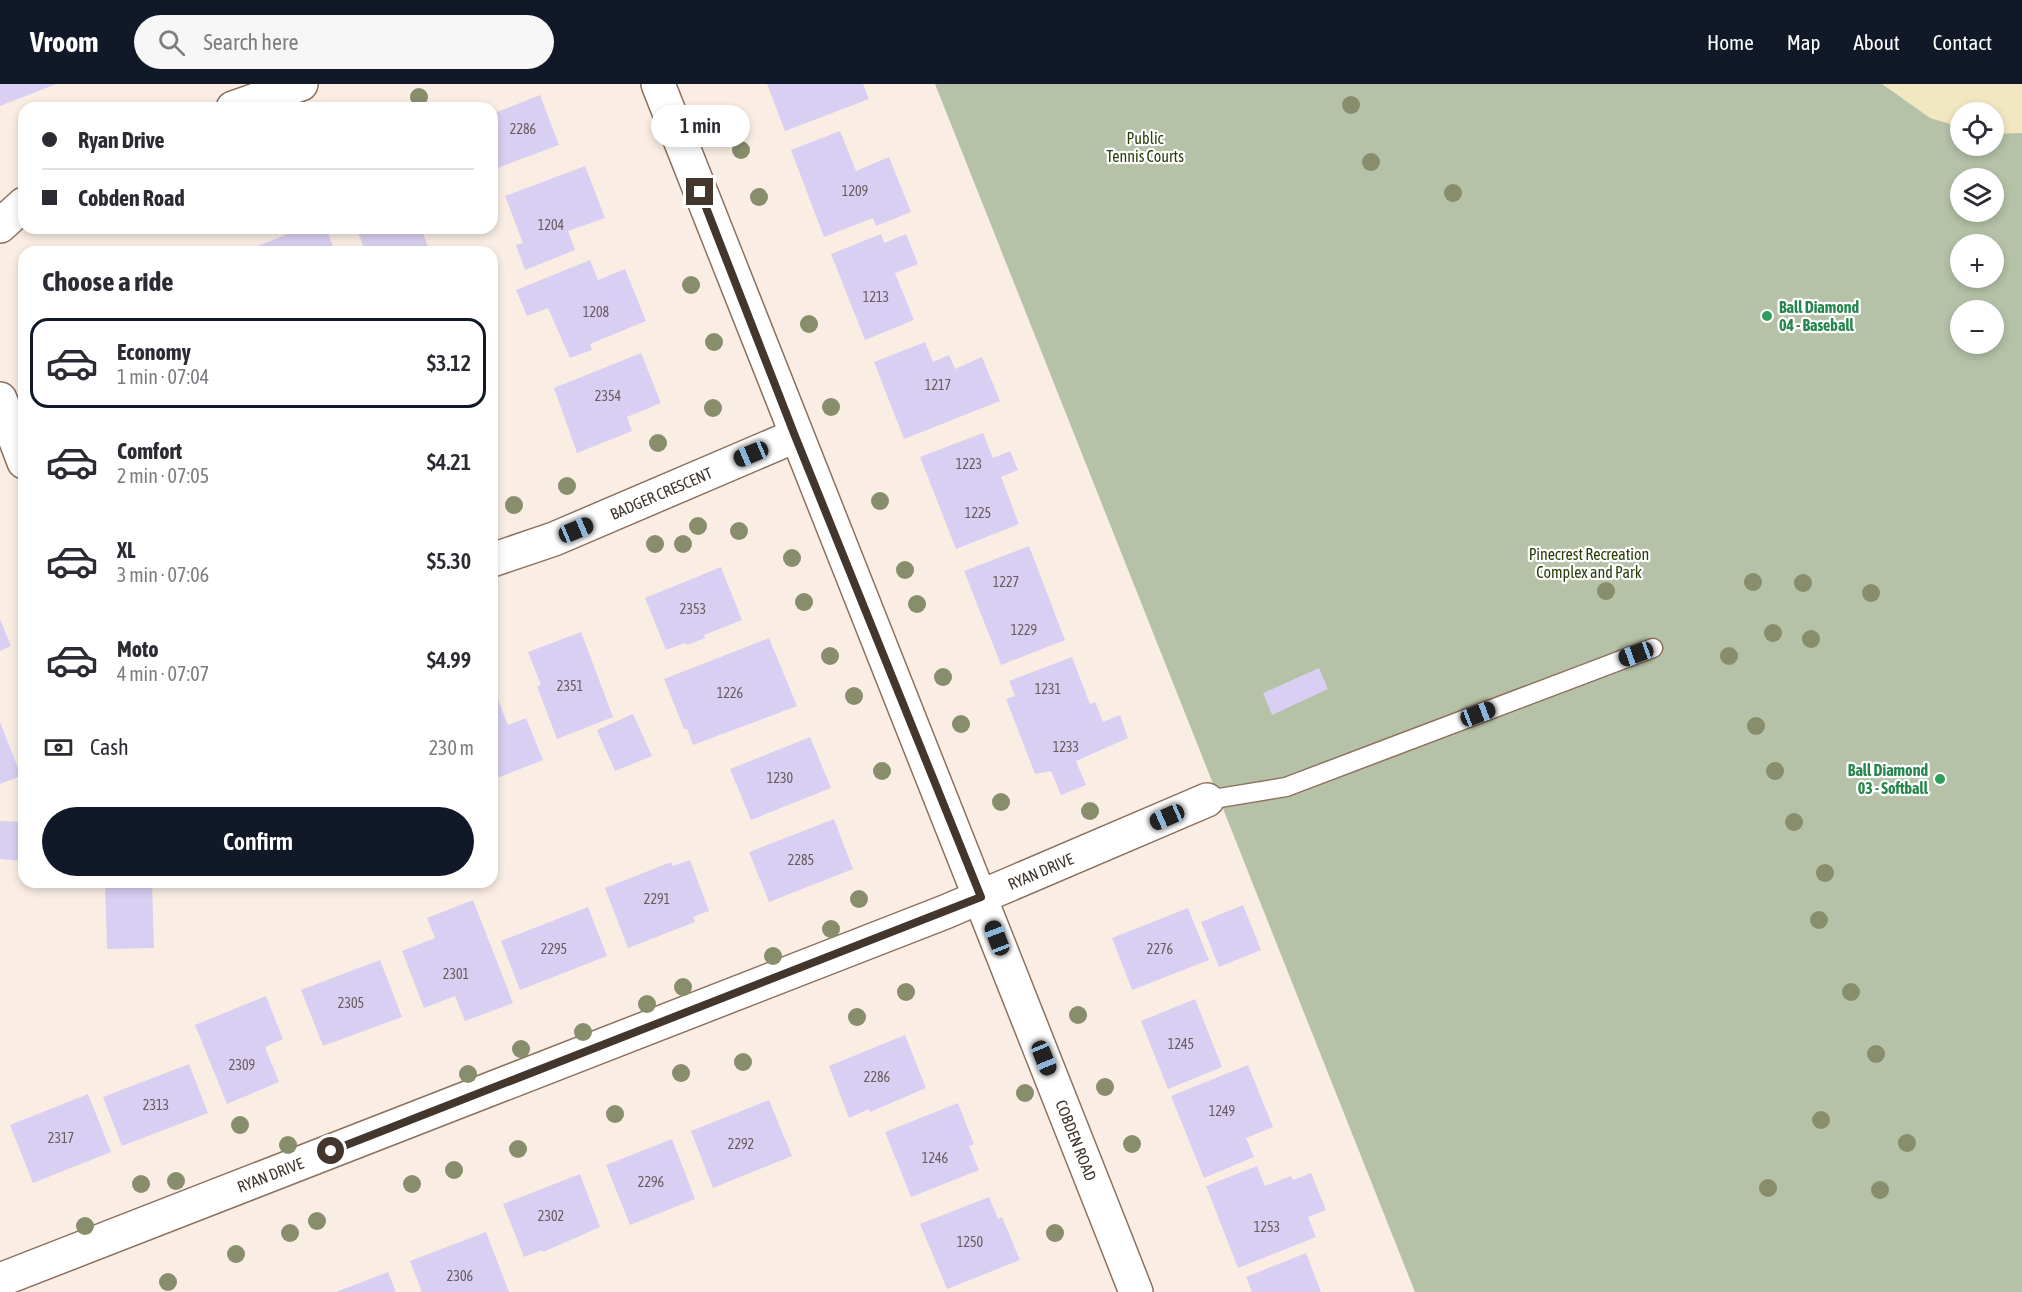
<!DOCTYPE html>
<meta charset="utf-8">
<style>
:root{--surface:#fff;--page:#f7f7f7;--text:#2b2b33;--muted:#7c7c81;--line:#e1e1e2;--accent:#111827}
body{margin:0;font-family:"Asap Condensed",sans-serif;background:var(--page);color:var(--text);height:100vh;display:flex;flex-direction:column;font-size:22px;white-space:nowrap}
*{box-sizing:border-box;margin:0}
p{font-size:20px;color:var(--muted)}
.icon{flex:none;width:33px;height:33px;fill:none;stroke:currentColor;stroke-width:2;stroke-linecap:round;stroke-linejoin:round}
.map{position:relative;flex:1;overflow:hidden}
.details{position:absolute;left:18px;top:162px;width:480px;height:642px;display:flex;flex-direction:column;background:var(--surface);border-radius:18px;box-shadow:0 3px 9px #0003}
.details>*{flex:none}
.top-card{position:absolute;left:18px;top:18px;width:480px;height:132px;border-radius:18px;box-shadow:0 3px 9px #0003;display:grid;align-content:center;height:132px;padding:0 24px;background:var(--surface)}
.controls{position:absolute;left:1950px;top:18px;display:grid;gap:12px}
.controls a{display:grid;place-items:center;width:54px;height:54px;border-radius:50%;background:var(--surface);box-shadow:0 3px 9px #0003;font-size:30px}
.end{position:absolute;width:27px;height:27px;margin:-14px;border:8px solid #42362d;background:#fff;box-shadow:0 0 0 3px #fff}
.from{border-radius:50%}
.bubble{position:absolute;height:42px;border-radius:21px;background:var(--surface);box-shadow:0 3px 9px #0003;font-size:20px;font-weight:600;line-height:42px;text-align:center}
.car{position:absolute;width:18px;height:36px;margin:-18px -9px;border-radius:8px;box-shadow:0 0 4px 2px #0007;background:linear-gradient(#222 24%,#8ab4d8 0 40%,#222 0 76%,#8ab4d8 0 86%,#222 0)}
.top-card b{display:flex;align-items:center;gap:21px;height:57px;font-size:22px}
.top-card b+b{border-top:2px solid var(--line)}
.top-card i{width:15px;height:15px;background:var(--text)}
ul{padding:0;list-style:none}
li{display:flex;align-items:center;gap:18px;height:90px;margin:0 12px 9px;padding:0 12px;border:3px solid transparent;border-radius:18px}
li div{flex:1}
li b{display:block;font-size:22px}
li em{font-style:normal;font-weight:600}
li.selected{border-color:var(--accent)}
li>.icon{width:54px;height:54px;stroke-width:1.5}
h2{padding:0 24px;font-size:27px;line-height:72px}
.pay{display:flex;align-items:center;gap:15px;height:66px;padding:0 24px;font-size:22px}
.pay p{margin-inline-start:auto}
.primary-button{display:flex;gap:12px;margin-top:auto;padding:12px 24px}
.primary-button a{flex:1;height:69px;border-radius:36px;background:var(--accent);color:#fff;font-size:24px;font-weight:600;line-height:69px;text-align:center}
header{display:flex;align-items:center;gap:36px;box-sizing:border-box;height:84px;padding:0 30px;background:var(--accent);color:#fff}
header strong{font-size:28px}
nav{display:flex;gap:33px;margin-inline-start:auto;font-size:21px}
.search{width:420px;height:54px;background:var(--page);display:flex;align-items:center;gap:15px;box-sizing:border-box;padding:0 21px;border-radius:33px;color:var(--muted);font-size:22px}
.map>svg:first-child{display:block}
.green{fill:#b5c2a7;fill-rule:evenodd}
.sand{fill:#f1e7c1}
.building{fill:#d9cff2}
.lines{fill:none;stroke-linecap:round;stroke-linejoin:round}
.lane-casing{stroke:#8d715d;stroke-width:21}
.street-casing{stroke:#8d715d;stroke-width:36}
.secondary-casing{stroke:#8d715d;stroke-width:36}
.lane{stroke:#fff;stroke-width:18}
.street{stroke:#fff;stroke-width:33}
.secondary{stroke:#fff;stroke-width:33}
.tree{fill:#888d6c}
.route{stroke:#42362d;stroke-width:8}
.leisure-dot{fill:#2e9e5b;stroke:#fff;stroke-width:2}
.labels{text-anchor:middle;stroke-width:4.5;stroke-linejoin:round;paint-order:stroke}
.number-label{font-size:14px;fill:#685c5e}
.park-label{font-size:16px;fill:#2b3e09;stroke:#fff}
.leisure-label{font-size:16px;font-weight:bold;fill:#27864d;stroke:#fff;text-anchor:start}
.street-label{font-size:16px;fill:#42362d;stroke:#fff}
</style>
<header>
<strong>Vroom</strong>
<div class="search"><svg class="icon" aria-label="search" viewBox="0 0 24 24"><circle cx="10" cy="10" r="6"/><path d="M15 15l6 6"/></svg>Search here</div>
<nav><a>Home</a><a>Map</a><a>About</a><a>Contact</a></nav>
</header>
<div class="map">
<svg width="2022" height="1208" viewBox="0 0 2022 1208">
<rect width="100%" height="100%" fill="#faeee4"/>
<!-- green -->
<path class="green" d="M935,0H2022V1208H1415ZM1960,28H1994V62H1960ZM1960,94H1994V128H1960ZM1960,160H1994V194H1960ZM1960,226H1994V260H1960Z"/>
<!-- sand -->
<path class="sand" d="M1882,0H2022V49L1994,50V28H1960V43L1930,34Z"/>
<!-- building -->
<g class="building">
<path d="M0,0H56L0,22Z"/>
<path d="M767,0H863L869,15L785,47Z"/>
<path d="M540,11L559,61L492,86V30Z"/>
<path d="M840,47L856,87L889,73L911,128L876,142L873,134L824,153L791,66Z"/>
<path d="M585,82L605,134L568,147L575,166L525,186L516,161L523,159L505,112Z"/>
<path d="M314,144H326L335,168H260L258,162L300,145L301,149Z"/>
<path d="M356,144H421L428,163L415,168H366Z"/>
<path d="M881,150L884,159L906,150L918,180L895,189L914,236L865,256L831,170Z"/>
<path d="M590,176L598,196L625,185L646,237L590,260L592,266L570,274L548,224L527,232L516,206Z"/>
<path d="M925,258L933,278L949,271L955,285L982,273L1000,317L904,355L874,278Z"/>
<path d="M641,269L661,319L627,333L632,347L577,369L554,304Z"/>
<path d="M492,335L498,350L492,352Z"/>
<path d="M983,349L993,374L1010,367L1018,386L1001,393L1019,440L956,465L920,373Z"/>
<path d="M1029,462L1065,556L1001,581L964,487Z"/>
<path d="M721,483L742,536L704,551L705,554L687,561L685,559L666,566L645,514Z"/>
<path d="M0,535L11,562L0,567Z"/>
<path d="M581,548L613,633L557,655L537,602L541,601L528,568Z"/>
<path d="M769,554L797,622L693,661L687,645H684L664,595Z"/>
<path d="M1072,573L1090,620L1095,618L1103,638L1120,631L1128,654L1076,677L1086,701L1061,711L1051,687L1035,690L1006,615L1015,612L1009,597Z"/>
<path d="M1319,584L1328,605L1272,631L1263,609Z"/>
<path d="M494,606L508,641L526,634L543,676L492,696V607Z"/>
<path d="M633,630L652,672L615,687L597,646Z"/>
<path d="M0,638L21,692L0,700Z"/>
<path d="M810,653L831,704L751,736L730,685Z"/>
<path d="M834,735L853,785L769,818L749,768Z"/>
<path d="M0,737L24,738V777L0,775Z"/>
<path d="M690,776L709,827L693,833L695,838L628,864L605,804L671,778L673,782Z"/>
<path d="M105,798H152L154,864L107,865Z"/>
<path d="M473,816L513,919L465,937L455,912L424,924L402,867L435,854L427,834Z"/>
<path d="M1243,821L1261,866L1219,883L1201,838Z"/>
<path d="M588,823L607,872L520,906L501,857Z"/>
<path d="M1188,824L1209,876L1132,906L1112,854Z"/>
<path d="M380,876L402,933L323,962L301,906Z"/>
<path d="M266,912L283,955L265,963L279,998L227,1020L195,941Z"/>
<path d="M1195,915L1222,983L1168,1005L1141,937Z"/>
<path d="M905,951L926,1004L870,1028L869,1025L849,1034L829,982Z"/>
<path d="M189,980L208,1029L122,1062L103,1013Z"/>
<path d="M1248,981L1273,1043L1246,1054L1254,1073L1204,1094L1171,1012Z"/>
<path d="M88,1010L111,1068L33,1099L10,1041Z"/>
<path d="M769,1016L792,1072L713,1104L691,1047Z"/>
<path d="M958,1019L974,1060L969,1062L979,1086L911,1113L885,1048Z"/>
<path d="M672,1055L695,1115L630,1141L606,1081Z"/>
<path d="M1257,1082L1265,1102L1291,1092L1293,1096L1311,1089L1326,1126L1308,1133L1316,1153L1238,1184L1206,1102Z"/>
<path d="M580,1090L600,1143L543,1168L542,1166L524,1173L503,1120Z"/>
<path d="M989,1113L998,1135L1002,1133L1020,1176L947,1205L920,1140Z"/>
<path d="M486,1148L509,1208H422L410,1177Z"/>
<path d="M1306,1169L1321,1208H1252L1246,1193Z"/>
<path d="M388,1188L396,1208H336Z"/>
</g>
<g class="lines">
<defs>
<path id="lane" d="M1207,716L1286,703L1653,564"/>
<g id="street">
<path d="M233,24L301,0"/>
<path d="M0,142L24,120"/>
<path d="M0,315L24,378"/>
<path id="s1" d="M492,476L554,455L795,352"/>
<path id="s2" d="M0,1196L945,828L1207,716"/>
</g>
<g id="secondary">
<path id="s3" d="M658,0C815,404 978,805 1136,1208"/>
</g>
</defs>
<!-- lane casing -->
<use href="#lane" class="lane-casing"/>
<!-- street casing -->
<use href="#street" class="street-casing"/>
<!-- secondary casing -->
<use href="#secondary" class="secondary-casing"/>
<!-- lane -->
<use href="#lane" class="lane"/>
<!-- street -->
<use href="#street" class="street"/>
<!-- secondary -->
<use href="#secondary" class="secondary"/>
</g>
<!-- trees -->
<g class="tree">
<circle cx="419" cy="13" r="9"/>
<circle cx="1351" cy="21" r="9"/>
<circle cx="741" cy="66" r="9"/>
<circle cx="1371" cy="78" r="9"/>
<circle cx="1453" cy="109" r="9"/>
<circle cx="759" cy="113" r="9"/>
<circle cx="691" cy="201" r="9"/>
<circle cx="809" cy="240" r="9"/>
<circle cx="714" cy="258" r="9"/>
<circle cx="831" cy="323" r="9"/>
<circle cx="713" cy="324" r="9"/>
<circle cx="658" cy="359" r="9"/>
<circle cx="567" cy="402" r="9"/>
<circle cx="880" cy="417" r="9"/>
<circle cx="514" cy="421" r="9"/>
<circle cx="698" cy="442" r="9"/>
<circle cx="739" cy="447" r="9"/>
<circle cx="655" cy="460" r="9"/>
<circle cx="683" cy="460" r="9"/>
<circle cx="792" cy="474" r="9"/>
<circle cx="905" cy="486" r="9"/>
<circle cx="1753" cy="498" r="9"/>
<circle cx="1803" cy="499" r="9"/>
<circle cx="1606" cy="507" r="9"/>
<circle cx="1871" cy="509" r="9"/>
<circle cx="804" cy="518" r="9"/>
<circle cx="917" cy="520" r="9"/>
<circle cx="1773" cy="549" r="9"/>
<circle cx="1811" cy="555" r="9"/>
<circle cx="830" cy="572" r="9"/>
<circle cx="1729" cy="572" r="9"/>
<circle cx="943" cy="593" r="9"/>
<circle cx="854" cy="612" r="9"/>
<circle cx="961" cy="640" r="9"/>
<circle cx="1756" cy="642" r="9"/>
<circle cx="882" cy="687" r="9"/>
<circle cx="1775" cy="687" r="9"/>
<circle cx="1001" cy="718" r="9"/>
<circle cx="1090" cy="727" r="9"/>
<circle cx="1794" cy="738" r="9"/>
<circle cx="1825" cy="789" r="9"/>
<circle cx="859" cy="815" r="9"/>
<circle cx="1819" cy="836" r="9"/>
<circle cx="831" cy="845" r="9"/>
<circle cx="773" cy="872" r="9"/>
<circle cx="683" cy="903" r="9"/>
<circle cx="906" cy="908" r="9"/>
<circle cx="1851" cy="908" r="9"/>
<circle cx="647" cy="920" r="9"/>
<circle cx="1078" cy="931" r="9"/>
<circle cx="857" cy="933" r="9"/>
<circle cx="583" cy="948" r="9"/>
<circle cx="521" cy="965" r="9"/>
<circle cx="1876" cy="970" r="9"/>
<circle cx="743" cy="978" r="9"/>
<circle cx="681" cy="989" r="9"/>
<circle cx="468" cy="990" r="9"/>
<circle cx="1105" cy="1003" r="9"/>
<circle cx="1025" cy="1009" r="9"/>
<circle cx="615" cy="1030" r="9"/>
<circle cx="1821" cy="1036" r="9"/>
<circle cx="240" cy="1041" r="9"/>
<circle cx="1907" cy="1059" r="9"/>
<circle cx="1132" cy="1060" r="9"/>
<circle cx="288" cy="1061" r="9"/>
<circle cx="518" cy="1065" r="9"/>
<circle cx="454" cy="1086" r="9"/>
<circle cx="176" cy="1097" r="9"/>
<circle cx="141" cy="1100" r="9"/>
<circle cx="412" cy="1100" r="9"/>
<circle cx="1768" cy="1104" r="9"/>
<circle cx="1880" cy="1106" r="9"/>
<circle cx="317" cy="1137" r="9"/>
<circle cx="85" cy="1142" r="9"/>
<circle cx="290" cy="1149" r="9"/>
<circle cx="1055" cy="1149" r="9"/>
<circle cx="236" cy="1170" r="9"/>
<circle cx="168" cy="1198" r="9"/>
</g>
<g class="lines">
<!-- route -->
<path class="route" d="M331,1067L981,813L795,352L700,108"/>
</g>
<!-- markers -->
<g class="leisure-dot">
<circle cx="1767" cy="232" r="6"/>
<circle cx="1940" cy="695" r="6"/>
</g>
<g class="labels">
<!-- number labels -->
<g class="number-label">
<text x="523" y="50">2286</text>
<text x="855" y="112">1209</text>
<text x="551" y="146">1204</text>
<text x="876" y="218">1213</text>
<text x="596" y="233">1208</text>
<text x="938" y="306">1217</text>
<text x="608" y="317">2354</text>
<text x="969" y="385">1223</text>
<text x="978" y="434">1225</text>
<text x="1006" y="503">1227</text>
<text x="693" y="530">2353</text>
<text x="1024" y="551">1229</text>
<text x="570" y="607">2351</text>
<text x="1048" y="610">1231</text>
<text x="730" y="614">1226</text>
<text x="1066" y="668">1233</text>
<text x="780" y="699">1230</text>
<text x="801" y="781">2285</text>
<text x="657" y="820">2291</text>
<text x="554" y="870">2295</text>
<text x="1160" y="870">2276</text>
<text x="456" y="895">2301</text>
<text x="351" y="924">2305</text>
<text x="1181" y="965">1245</text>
<text x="242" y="986">2309</text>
<text x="877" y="998">2286</text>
<text x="156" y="1026">2313</text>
<text x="1222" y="1032">1249</text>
<text x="61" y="1059">2317</text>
<text x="741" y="1065">2292</text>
<text x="935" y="1079">1246</text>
<text x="651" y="1103">2296</text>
<text x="551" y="1137">2302</text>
<text x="1267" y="1148">1253</text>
<text x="970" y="1163">1250</text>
<text x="460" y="1197">2306</text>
</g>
<!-- park labels -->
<g class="park-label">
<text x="1145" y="60">Public<tspan x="1145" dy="18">Tennis Courts</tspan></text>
<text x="1589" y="476">Pinecrest Recreation<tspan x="1589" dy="18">Complex and Park</tspan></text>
</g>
<!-- leisure labels -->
<g class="leisure-label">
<text x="1779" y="229">Ball Diamond<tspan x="1779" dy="18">04 - Baseball</tspan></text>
<text x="1928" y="692" text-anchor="end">Ball Diamond<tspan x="1928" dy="18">03 - Softball</tspan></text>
</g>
<!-- street labels -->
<g class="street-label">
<text dy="6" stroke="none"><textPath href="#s1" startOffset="182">BADGER CRESCENT</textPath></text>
<text dy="6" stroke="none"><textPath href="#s2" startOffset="1118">RYAN DRIVE</textPath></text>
<text dy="6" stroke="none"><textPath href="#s3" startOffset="1136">COBDEN ROAD</textPath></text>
<text dy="6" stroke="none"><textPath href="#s2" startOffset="290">RYAN DRIVE</textPath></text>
</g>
</g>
</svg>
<div class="controls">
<a><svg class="icon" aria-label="locate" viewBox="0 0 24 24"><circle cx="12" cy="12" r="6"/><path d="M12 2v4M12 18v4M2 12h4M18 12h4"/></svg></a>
<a><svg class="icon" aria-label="layers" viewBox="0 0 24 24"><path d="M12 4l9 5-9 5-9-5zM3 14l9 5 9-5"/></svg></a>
<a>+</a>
<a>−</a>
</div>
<i class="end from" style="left:331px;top:1067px"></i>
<i class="end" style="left:700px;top:108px"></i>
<div class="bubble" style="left:651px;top:21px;width:99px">1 min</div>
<i class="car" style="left:751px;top:370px;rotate:247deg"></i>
<i class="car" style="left:576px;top:446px;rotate:67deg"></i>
<i class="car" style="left:1636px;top:570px;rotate:250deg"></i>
<i class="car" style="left:1478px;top:630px;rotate:69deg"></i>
<i class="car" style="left:1167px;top:733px;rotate:246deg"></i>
<i class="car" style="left:997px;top:854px;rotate:339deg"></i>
<i class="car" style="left:1044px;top:974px;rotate:158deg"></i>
<div class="top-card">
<b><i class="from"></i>Ryan Drive</b>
<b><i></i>Cobden Road</b>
</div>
<section class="details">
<h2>Choose a ride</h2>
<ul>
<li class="selected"><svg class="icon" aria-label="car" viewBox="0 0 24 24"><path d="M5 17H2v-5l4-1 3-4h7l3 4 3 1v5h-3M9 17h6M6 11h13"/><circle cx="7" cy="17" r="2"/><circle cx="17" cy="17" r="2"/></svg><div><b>Economy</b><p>1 min · 07:04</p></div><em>$3.12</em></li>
<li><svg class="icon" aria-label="car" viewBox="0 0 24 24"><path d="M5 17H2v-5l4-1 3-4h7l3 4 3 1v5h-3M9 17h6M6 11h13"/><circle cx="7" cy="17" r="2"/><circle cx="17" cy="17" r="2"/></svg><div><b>Comfort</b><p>2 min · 07:05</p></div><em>$4.21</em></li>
<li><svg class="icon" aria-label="car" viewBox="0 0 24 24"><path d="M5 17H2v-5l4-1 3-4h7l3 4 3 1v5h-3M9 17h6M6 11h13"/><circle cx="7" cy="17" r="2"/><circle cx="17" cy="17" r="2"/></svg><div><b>XL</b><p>3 min · 07:06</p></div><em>$5.30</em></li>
<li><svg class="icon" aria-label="car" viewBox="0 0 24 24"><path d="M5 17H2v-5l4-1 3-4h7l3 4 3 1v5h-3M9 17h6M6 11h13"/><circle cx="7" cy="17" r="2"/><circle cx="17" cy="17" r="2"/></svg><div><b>Moto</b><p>4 min · 07:07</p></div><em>$4.99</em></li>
</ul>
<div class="pay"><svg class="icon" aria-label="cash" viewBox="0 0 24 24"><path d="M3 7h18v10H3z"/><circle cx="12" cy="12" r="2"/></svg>Cash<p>230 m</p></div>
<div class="primary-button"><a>Confirm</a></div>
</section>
</div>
